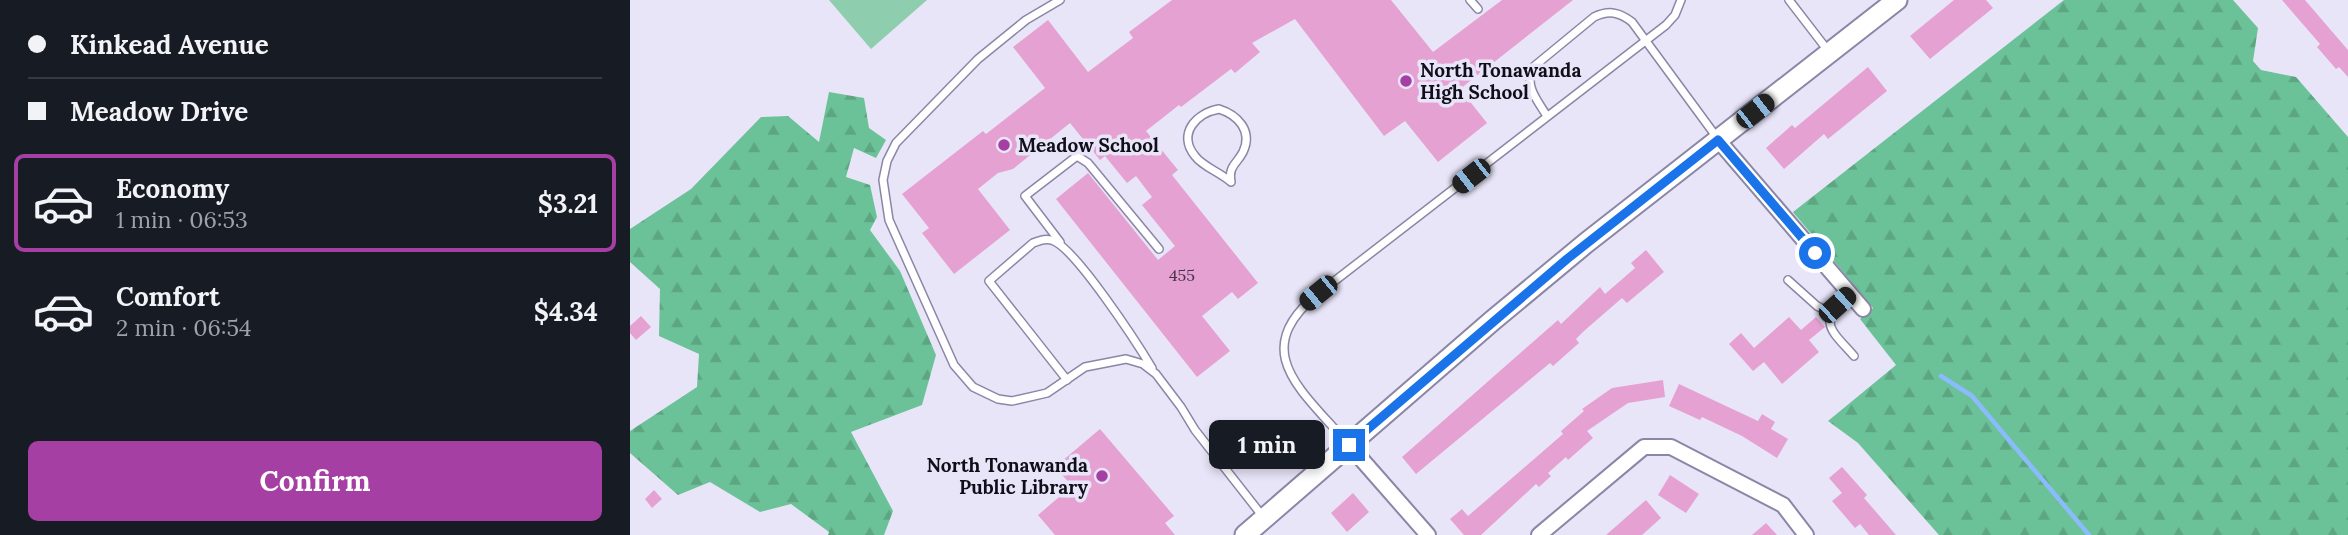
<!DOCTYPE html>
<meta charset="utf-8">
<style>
:root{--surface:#171b24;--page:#242831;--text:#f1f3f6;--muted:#9ea1a6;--line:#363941;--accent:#a53fa3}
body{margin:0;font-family:Lora,serif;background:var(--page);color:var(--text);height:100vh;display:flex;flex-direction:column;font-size:26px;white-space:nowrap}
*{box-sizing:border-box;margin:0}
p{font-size:23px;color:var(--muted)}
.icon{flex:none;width:38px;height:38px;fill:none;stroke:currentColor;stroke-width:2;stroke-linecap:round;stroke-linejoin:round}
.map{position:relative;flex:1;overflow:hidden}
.details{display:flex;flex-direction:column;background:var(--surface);width:630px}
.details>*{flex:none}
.banner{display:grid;align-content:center;height:154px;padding:0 28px;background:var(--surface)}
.end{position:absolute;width:32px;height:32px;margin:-16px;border:9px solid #1a73e8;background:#fff;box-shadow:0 0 0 4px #fff}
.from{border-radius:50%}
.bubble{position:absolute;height:49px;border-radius:10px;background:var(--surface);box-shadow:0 4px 10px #0003;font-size:23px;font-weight:700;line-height:49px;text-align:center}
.car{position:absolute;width:21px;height:42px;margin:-21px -10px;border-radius:9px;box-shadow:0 0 5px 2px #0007;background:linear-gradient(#222 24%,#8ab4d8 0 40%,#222 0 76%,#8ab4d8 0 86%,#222 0)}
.banner b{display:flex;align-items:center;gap:24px;height:66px;font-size:26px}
.banner b+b{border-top:2px solid var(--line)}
.banner i{width:18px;height:18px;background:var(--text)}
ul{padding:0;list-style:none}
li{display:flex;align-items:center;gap:21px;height:98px;margin:0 14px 10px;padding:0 14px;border:4px solid transparent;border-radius:10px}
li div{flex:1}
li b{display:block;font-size:26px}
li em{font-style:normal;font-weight:700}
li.active{border-color:var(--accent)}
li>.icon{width:63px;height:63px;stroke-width:1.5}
.primary-button{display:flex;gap:14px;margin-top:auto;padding:14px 28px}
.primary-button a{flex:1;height:80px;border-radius:10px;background:var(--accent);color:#fff;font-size:28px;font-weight:700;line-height:80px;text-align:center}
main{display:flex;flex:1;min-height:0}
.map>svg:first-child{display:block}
.forest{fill:url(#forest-firs)}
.pitch{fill:#8ecdad}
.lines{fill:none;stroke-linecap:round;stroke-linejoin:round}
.stream{stroke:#8abbfa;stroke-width:4.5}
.building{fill:#e6a1d3}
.lane-casing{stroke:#8b86a5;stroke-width:10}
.street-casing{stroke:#8b86a5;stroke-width:18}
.secondary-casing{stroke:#8b86a5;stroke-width:23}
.lane{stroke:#fff;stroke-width:7}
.street{stroke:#fff;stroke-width:14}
.secondary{stroke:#fff;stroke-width:19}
.route{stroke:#1a73e8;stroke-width:9}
.poi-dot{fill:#a53fa3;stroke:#e8e5f9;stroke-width:2.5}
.labels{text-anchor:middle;stroke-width:7;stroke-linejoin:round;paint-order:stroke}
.number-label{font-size:16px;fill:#463348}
.poi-label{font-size:19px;font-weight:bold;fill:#100e19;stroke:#e8e5f9;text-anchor:start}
</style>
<main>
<section class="details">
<div class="banner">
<b><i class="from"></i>Kinkead Avenue</b>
<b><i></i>Meadow Drive</b>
</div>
<ul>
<li class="active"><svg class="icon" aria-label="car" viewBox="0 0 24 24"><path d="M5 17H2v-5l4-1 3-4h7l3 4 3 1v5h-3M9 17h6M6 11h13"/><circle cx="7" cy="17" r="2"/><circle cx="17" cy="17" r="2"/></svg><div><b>Economy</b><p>1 min · 06:53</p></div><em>$3.21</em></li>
<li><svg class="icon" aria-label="car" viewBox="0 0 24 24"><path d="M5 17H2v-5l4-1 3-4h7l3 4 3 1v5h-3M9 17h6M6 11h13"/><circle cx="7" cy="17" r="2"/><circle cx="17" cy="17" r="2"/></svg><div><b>Comfort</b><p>2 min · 06:54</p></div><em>$4.34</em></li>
</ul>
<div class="primary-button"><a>Confirm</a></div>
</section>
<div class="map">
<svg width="1718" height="535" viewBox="0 0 1718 535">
<defs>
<pattern id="forest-firs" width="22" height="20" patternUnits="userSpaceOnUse" patternTransform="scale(1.75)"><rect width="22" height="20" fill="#6cc298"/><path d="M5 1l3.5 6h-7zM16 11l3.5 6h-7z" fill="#5da682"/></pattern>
</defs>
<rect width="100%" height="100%" fill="#e8e5f9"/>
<!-- forest -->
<g class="forest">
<path d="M1434,0H1603L1628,28L1623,61L1631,70L1666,77L1718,137V535H1309L1228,443L1198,421L1266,365L1230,319L1243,308L1163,212Z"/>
<path d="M199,92L234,98L239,128L256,140L246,158L224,148L216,177L240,185L247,217L240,230L270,271L306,355L292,405L221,432L263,511L254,535H198L199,532L161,504L130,512L80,482L48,495L0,453V431L67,387L69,354L29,336L30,289L0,262V229L61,189L131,117L158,116L189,142Z"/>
</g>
<!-- pitch -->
<path class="pitch" d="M199,0H297L241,49Z"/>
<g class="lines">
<!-- stream -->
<path class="stream" d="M1311,376L1342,396L1459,535"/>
</g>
<!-- building -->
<g class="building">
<path d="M542,0H761L803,52L872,0H943L830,89L857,123L808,162L775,121L754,136L665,19L622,43L630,52L605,73L601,69L551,107L549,105L516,131L548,170L542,175L628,283L608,299L602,292L572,316L600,351L567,377L426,199L458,173L528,260L545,246L512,205L522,197L506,176L497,183L475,156L470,160L440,123L383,169L368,173L348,189L380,230L324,274L292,233L299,228L272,194L353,131L356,134L415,88L383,47L418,20L458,72L503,38L499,32Z"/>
<path d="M1324,0H1356L1363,8L1300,59L1280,36Z"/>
<path d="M1652,0H1675L1699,28L1718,50V77L1709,67L1706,69L1687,47L1690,44Z"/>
<path d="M1238,67L1257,91L1198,139L1194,134L1154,169L1136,148L1162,125L1165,128Z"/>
<path d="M1016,250L1034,272L997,303L992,298L954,331L946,339L949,343L923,366L920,363L786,474L772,457L928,320L931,324L970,287L975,294L1005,268L1001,263Z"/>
<path d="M11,316L21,327L6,340L0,333V326Z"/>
<path d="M1159,317L1171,330L1186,317L1195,327L1179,340L1189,352L1152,384L1134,362L1123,371L1099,344L1111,333L1124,348Z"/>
<path d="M1033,380L1035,397L998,403L957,431L963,438L938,460L936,457L918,473L921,476L909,487L906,484L851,535H834L820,519L832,509L838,516L933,434L931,431L954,411L952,409L982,388Z"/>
<path d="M1049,384L1128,421L1132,414L1145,422L1141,429L1158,439L1147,458L1112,436L1072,417L1070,420L1039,406Z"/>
<path d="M470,429L544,516L535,523L545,535H425L408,515L442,486L425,467Z"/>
<path d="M1212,467L1237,495L1234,498L1266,535H1239L1230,524L1225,528L1202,501L1212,493L1199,478Z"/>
<path d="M1040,475L1069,494L1056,513L1028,495Z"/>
<path d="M24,490L32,499L22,508L15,499Z"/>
<path d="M723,493L739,512L717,532L701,513Z"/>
<path d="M1016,500L1031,518L1012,535H976Z"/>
<path d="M1136,523L1147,535H1122Z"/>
</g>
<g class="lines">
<defs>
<g id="lane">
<path d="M430,0L396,20L348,59L266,143L257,161L253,180L259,220L324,365L343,387L368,399L382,401L417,393L455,367L496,359L513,364L526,374L551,407L565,430L634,518"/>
<path d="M840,0L848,9"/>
<path d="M1159,0L1199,52"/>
<path d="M589,109C608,115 623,131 613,152C607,164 598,166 601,182C590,172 573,167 565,156C547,134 566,113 589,109Z"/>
<path d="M917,116C907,100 895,87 902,68L964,17C979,10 989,12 1002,22L1088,139"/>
<path d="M430,242L395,196L447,156L458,163L529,249"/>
<path d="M1158,280L1187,306L1201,313"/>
<path d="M1219,294C1188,323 1199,328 1224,356"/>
<path d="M437,380L359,281L403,243C411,240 417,238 424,241C447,251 507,343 522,368"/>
<path d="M717,443C673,391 616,351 689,293L1036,25L1045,15L1051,0"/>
</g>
<g id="street">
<path d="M1088,140L1233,309"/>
<path d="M719,445L798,535"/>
<path d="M909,535L1014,447H1041L1153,505L1176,535"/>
</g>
<path id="secondary" d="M615,535L862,321L956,243L1267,0"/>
</defs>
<!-- lane casing -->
<use href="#lane" class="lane-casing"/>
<!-- street casing -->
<use href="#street" class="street-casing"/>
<!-- secondary casing -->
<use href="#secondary" class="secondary-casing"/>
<!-- lane -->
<use href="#lane" class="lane"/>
<!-- street -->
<use href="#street" class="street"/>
<!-- secondary -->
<use href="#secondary" class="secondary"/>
</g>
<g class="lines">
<!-- route -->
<path class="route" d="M719,445L937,259L1088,140L1185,253"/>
</g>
<!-- markers -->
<g class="poi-dot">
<circle cx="776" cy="81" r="7"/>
<circle cx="374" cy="145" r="7"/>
<circle cx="472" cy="476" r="7"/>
</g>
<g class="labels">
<!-- number labels -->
<g class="number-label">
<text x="552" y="281">455</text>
</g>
<!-- poi labels -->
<g class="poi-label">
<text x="790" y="77">North Tonawanda<tspan x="790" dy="22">High School</tspan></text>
<text x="388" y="152">Meadow School</text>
<text x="458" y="472" text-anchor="end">North Tonawanda<tspan x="458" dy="22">Public Library</tspan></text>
</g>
</g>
</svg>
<i class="end from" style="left:1185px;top:253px"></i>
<i class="end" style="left:719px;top:445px"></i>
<div class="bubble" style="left:579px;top:420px;width:116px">1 min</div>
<i class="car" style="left:1125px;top:111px;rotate:52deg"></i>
<i class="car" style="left:841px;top:176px;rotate:232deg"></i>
<i class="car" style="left:688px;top:293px;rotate:231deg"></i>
<i class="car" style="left:1207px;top:305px;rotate:48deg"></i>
</div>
</main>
